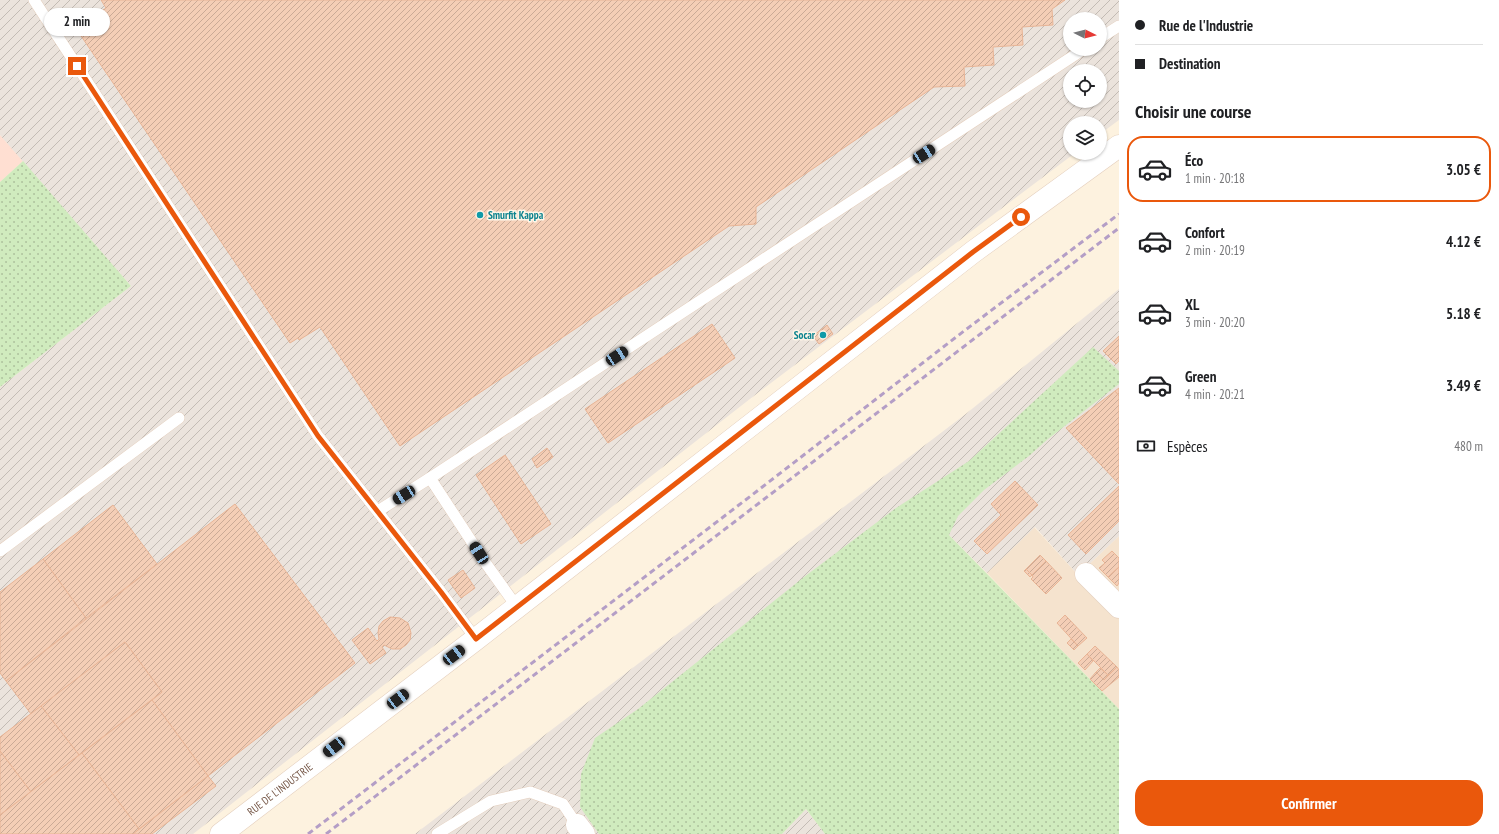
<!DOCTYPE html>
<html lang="fr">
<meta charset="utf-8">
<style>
:root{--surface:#fff;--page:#f6f6f6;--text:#202124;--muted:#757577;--line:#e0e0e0;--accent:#ea580c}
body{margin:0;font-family:"PT Sans Narrow",sans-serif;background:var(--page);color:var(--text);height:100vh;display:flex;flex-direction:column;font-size:15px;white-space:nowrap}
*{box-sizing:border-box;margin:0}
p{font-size:13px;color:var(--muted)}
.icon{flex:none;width:22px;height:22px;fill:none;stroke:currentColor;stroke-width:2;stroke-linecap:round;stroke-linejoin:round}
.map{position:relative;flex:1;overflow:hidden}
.details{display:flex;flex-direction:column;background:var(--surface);width:380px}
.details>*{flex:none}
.banner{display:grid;align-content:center;height:88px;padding:0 16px;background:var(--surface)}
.needle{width:26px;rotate:96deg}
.fabs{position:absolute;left:1063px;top:12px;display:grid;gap:8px}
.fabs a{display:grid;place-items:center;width:44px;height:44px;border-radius:50%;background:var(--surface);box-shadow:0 1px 3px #0004;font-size:20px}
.end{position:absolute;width:18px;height:18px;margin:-9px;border:5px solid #ea580c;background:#fff;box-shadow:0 0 0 2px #fff}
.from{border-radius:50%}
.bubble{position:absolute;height:28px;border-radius:14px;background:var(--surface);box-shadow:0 1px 3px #0004;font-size:13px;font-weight:600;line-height:28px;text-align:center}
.car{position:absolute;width:12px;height:24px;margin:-12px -6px;border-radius:5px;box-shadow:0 0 3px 1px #0007;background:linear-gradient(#222 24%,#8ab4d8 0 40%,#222 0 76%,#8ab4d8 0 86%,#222 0)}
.banner b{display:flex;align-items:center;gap:14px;height:38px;font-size:15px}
.banner b+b{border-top:1px solid var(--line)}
.banner i{width:10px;height:10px;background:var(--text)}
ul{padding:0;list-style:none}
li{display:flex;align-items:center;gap:12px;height:66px;margin:0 8px 6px;padding:0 8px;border:2px solid transparent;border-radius:16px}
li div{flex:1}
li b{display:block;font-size:15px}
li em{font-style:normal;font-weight:600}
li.selected{border-color:var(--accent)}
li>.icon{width:36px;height:36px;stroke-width:1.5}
h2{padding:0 16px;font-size:18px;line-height:48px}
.pay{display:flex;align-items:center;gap:10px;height:44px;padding:0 16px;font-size:15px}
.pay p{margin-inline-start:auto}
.action{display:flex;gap:8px;margin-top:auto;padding:8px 16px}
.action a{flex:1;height:46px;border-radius:16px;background:var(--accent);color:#fff;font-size:16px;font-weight:600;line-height:46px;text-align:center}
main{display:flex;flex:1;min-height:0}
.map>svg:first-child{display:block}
.residential{fill:#f5e3ce}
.commercial{fill:#ffdfd2}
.industrial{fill:url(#industrial-furrows);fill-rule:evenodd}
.grass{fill:url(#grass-dots)}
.building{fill:url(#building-hatch);stroke:#e8b495}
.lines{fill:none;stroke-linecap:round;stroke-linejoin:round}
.service-casing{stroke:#e4cfbe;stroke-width:12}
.minor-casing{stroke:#e4cfbe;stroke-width:23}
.service{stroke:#fff;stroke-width:11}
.minor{stroke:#fff;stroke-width:22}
.rail{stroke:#b49ec6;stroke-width:3;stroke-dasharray:6 4;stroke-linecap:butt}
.route{stroke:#ea580c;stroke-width:5}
.culture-dot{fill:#0f9aa8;stroke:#fff5e7;stroke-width:1.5}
.labels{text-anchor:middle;stroke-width:3;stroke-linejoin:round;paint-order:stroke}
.culture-label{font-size:11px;font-weight:bold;fill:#0d838f;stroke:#fff5e7;text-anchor:start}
.street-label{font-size:11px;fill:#755646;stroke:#fff5e7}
</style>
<main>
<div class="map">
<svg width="1119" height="834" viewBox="0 0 1119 834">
<defs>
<pattern id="industrial-furrows" width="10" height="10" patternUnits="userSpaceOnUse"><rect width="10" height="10" fill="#ebe3dc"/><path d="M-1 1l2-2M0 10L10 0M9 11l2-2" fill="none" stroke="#c3bbb4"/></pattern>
<pattern id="grass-dots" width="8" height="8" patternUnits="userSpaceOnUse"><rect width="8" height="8" fill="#d0ebbe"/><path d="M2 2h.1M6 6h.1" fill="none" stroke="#adc19c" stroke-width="1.8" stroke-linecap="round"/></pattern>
<pattern id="building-hatch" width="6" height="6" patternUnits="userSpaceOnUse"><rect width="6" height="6" fill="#f4ceb6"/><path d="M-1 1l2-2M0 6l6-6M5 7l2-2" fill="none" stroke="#caaa96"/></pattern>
</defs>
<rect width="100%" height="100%" fill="#fdf2df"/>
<!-- residential -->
<path class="residential" d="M1034,527L1078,575L1119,536V709L987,573Z"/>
<!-- commercial -->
<path class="commercial" d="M0,135L23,161L0,182Z"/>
<!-- industrial -->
<g class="industrial">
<path d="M0,0H1119V120L1100,134V123H1070V153H1075L755,395L193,834H0V387L131,286L0,135ZM1070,19H1100V49H1070ZM1070,71H1100V101H1070Z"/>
<path d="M1119,289V536L1078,575L1035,527L987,573L949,535L613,834H415L967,413Z"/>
<path d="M806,809L825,834H782Z"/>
</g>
<!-- grass -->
<g class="grass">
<path d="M23,161L131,286L0,387V182Z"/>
<path d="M1093,347L1119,371V384L1048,439L1029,456L984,490L958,516L949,535L1119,709V834H825L806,809L782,834H599L580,807L581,774L595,738L638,709L804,577L896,508L969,461Z"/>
</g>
<!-- building -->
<g class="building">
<path d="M101,0H1065L1052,9L1053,25L1022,27L1023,45L993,47L994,65L964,67L965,86L934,87L756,207V224L729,226L400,446L320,327L299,340L298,338L290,343L77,30L86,23L85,22L106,8Z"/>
<path d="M712,324L735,358L608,443L585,409Z"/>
<path d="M827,325L833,334L819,344L813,336Z"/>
<path d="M1119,336V361L1116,364L1103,351Z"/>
<path d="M1119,388V396L1115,391Z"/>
<path d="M1115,391L1119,396V484L1066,428Z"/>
<path d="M547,448L553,457L537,468L532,459Z"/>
<path d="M505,455L551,524L521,544L476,475Z"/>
<path d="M1015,481L1038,505L987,554L974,541L1001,515L991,504Z"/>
<path d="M1119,486V521L1086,554L1068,535Z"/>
<path d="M235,504L355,663L208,776L152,700L162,692L125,642L31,714L6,681Z"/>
<path d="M113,505L157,564L86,618L43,559Z"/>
<path d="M1112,551L1119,558V567L1108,577L1099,568L1105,563L1102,560Z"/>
<path d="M1040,555L1046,561L1032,575L1026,569Z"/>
<path d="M43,559L86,618L6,681L0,673V592Z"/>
<path d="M1046,561L1062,578L1046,594L1031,579L1033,577L1032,575Z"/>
<path d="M1119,567V583L1117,586L1108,577Z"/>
<path d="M1026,569L1032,575L1030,577L1024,571Z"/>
<path d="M463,570L475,588L461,598L448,580Z"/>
<path d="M1065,615L1087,638L1078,646L1057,623Z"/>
<path d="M390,617L400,618L408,623L411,633L410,640L406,645L400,649H392L384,645L382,647L386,653L370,664L352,640L368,628L377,641L379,639L378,633L379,626L383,621Z"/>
<path d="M1071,639L1078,646L1074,650L1067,643Z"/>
<path d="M125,642L162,692L79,755L41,706Z"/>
<path d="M1095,646L1117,667L1108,675L1087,654Z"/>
<path d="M1087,654L1093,661L1085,670L1078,663Z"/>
<path d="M1117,667L1119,670V677L1102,691L1090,679L1096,672L1104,680Z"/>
<path d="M1100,668L1108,675L1104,680L1096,672Z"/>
<path d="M152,700L208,776L139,829L82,753Z"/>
<path d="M41,706L79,755L31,792L0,751V737Z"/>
<path d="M0,751L31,792L0,815Z"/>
<path d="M82,753L139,829L133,834H0V815Z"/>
<path d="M208,776L216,786L152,834H133Z"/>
</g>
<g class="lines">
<defs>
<g id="service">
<path d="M34,0L318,436L441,592L476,639"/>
<path d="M1100,38L1119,26"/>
<path d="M430,478L487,565L517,607"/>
<path d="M378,511L430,478L1084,49"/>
<path d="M0,551L179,418"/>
<path d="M437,834L491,801L530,792L563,804L577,825"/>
</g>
<g id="minor">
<path d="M1086,574L1119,607"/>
<path d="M577,825L584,834"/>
<path id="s1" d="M221,834L476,639L973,252L1119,146"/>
</g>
</defs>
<!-- service casing -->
<use href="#service" class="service-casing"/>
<!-- minor casing -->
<use href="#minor" class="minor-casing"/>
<!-- service -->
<use href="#service" class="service"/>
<!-- minor -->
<use href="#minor" class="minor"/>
<!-- rail -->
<g class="rail">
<path d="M308,834L752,495L964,331L1119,214"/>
<path d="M326,834L1119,228"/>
</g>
</g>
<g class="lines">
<!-- route -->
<path class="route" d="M77,66L318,436L441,592L476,639L973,252L1021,217"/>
</g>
<!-- markers -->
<g class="culture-dot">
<circle cx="480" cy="215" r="4"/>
<circle cx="823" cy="335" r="4"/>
</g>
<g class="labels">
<!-- culture labels -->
<g class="culture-label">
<text x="488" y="219">Smurfit Kappa</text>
<text x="815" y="339" text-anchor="end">Socar</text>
</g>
<!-- street labels -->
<g class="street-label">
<text dy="4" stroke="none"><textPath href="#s1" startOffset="74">RUE DE L'INDUSTRIE</textPath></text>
</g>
</g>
</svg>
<div class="fabs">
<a><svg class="needle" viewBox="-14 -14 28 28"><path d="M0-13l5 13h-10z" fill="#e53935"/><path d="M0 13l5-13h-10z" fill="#757577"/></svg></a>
<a><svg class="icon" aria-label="locate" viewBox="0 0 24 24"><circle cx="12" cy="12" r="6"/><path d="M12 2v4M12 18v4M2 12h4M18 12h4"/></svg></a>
<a><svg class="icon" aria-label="layers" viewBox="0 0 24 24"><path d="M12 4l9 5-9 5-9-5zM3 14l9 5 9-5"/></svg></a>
</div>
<i class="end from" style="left:1021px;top:217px"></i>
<i class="end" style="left:77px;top:66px"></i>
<div class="bubble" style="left:44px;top:8px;width:66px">2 min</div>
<i class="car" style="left:924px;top:154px;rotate:57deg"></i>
<i class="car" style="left:617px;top:356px;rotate:57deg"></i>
<i class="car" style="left:404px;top:495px;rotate:238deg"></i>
<i class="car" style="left:479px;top:553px;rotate:327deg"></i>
<i class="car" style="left:454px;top:655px;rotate:53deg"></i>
<i class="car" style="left:398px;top:699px;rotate:53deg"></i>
<i class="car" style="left:334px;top:747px;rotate:232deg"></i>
</div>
<section class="details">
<div class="banner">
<b><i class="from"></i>Rue de l'Industrie</b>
<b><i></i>Destination</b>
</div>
<h2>Choisir une course</h2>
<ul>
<li class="selected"><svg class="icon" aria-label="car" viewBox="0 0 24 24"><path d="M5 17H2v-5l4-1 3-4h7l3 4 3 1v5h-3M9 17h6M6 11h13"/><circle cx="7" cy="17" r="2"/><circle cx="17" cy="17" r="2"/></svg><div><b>Éco</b><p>1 min · 20:18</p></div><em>3.05 €</em></li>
<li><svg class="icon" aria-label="car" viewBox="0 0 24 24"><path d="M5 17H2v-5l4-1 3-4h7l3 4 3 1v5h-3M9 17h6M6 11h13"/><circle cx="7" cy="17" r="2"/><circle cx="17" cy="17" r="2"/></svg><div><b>Confort</b><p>2 min · 20:19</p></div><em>4.12 €</em></li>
<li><svg class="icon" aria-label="car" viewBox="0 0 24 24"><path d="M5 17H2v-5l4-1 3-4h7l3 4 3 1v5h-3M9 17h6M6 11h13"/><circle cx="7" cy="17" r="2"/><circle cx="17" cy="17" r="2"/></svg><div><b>XL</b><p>3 min · 20:20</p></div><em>5.18 €</em></li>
<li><svg class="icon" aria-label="car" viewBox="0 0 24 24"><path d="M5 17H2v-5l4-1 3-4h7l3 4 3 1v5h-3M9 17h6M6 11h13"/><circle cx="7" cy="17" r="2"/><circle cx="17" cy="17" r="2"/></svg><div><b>Green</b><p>4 min · 20:21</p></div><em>3.49 €</em></li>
</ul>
<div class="pay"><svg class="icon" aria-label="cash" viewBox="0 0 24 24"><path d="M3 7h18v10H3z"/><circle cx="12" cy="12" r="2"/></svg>Espèces<p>480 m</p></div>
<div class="action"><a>Confirmer</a></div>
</section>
</main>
